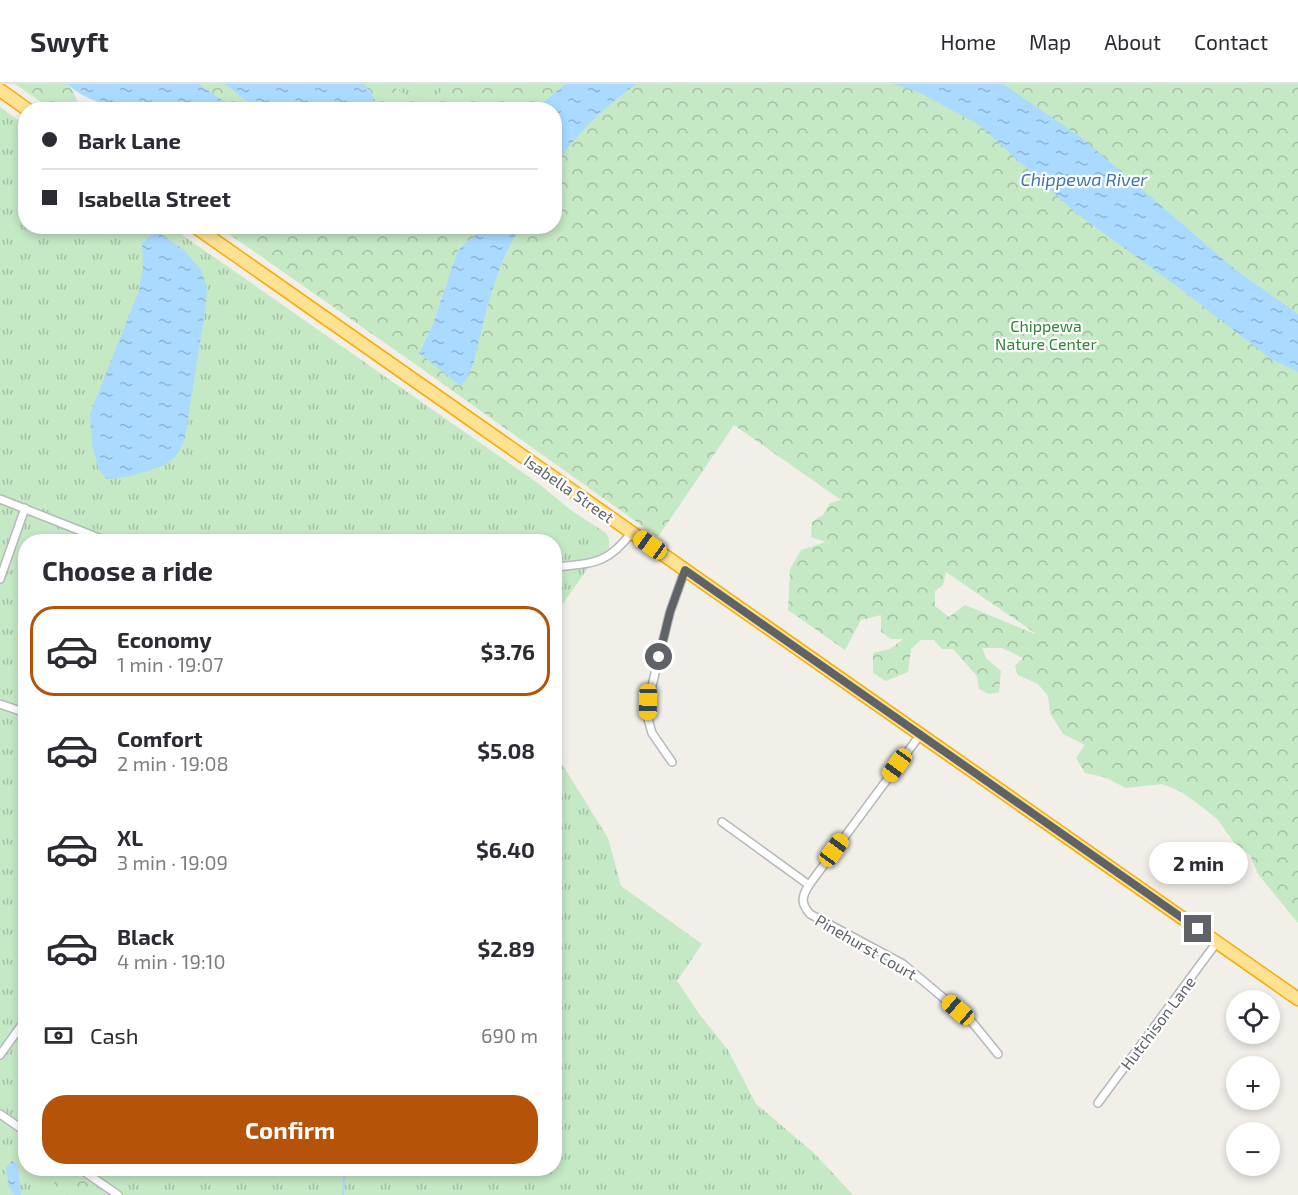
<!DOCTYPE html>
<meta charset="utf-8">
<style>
:root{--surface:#fff;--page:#f2f2f3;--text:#2b2b33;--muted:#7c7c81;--line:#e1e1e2;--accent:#b45309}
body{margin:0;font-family:"Exo 2",sans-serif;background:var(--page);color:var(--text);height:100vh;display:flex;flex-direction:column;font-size:22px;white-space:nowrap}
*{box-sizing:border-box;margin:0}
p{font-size:20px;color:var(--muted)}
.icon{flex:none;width:33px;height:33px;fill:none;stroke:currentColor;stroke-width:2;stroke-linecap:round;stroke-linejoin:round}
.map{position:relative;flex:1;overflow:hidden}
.details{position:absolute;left:18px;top:450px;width:544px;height:642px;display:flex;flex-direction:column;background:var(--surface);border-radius:24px;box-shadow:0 3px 9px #0003}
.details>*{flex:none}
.hud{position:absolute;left:18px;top:18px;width:544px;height:132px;border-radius:24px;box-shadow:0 3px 9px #0003;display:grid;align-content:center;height:132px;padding:0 24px;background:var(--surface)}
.fabs{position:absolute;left:1226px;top:906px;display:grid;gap:12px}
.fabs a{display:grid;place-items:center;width:54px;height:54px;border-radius:50%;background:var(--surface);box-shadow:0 3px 9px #0003;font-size:30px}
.end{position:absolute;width:27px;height:27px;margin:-14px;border:8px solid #5f6368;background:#fff;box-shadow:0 0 0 3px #fff}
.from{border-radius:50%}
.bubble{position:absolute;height:42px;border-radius:21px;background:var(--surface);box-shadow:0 3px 9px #0003;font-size:20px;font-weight:700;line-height:42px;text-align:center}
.car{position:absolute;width:18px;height:36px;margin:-18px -9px;border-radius:8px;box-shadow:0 0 4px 2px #0007;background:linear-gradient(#f5c518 24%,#345 0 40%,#f5c518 0 76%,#345 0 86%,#f5c518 0)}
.hud b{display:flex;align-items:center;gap:21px;height:57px;font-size:22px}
.hud b+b{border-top:2px solid var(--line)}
.hud i{width:15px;height:15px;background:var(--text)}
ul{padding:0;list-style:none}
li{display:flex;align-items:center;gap:18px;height:90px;margin:0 12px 9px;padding:0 12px;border:3px solid transparent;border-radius:24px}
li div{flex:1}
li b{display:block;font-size:22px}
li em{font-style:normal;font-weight:700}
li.on{border-color:var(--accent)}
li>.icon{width:54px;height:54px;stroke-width:1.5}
h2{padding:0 24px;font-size:27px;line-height:72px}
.pay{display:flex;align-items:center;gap:15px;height:66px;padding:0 24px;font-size:22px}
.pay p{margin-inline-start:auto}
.button{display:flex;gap:12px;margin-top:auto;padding:12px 24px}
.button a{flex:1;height:69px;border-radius:24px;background:var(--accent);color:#fff;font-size:24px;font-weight:700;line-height:69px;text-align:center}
header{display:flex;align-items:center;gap:36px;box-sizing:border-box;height:84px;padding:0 30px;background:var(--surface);border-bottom:2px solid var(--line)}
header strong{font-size:28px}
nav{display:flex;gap:33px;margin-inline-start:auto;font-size:21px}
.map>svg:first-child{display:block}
.grass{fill:url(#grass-tufts)}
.forest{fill:url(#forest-crowns);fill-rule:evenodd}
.water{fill:url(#water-ripples)}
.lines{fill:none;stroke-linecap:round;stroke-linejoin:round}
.stream{stroke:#aadaff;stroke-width:2}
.street-casing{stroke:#b5b8bc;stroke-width:10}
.highway-casing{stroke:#f9ab00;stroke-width:15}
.street{stroke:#fff;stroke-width:7}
.highway{stroke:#fde293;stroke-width:12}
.route{stroke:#5f6368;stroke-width:8}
.labels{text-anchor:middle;stroke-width:4.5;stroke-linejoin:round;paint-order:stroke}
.park-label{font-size:16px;fill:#348238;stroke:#fff}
.street-label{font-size:16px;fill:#5f6368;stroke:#fff}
.water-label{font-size:18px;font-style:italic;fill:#4174aa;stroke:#fff}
</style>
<header>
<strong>Swyft</strong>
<nav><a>Home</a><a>Map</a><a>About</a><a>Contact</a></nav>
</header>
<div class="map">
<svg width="1298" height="1111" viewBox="0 0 1298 1111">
<defs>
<pattern id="grass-tufts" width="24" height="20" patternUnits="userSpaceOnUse" patternTransform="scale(1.5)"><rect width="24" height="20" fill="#c5e8c5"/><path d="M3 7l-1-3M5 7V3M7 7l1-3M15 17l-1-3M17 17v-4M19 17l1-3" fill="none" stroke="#a3c0a4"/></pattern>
<pattern id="forest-crowns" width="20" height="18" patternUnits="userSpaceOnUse" patternTransform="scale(1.5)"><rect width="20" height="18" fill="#c5e8c5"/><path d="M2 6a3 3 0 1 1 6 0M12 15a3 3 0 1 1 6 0" fill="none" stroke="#a3c0a4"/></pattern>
<pattern id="water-ripples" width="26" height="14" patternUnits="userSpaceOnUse" patternTransform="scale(1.5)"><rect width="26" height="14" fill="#aadaff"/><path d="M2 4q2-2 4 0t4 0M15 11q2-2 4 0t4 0" fill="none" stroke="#8eb4d2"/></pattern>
</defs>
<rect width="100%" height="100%" fill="#f1efe8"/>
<!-- grass -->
<g class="grass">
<path d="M389,0H448L436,13L415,17Z"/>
<path d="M0,23L25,41L26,142L171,143L539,400L572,427L606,449L609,454V464L588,484L555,531V458H26V1084H555V669L608,754L621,802L702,860L677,897L700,931L728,966L756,1020L814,1069L853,1111H0Z"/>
</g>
<!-- forest -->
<g class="forest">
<path d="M15,0H67C76,8 75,18 83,25H51Z"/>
<path d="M199,0H224L257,25H235Z"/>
<path d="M364,0H389L415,17L436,13L448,0H565L536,26L377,25L373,13Z"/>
<path d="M616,0H1298V839L1258,790L1250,771L1235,760L1218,736L1201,722L1180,707L1162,700L1126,704L1104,693L1085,689L1076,674L1085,661L1063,650L1050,629L1048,612L1038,600L1018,591L1015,582L1023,574L1002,564H982L986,574L1001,587L999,608L989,610L979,605L977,592L953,565H942L934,556H921L911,565L908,588L886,597L873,589V569L890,565L903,555H891L881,548V531L861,536L845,566L788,526L790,485L801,466L826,458L811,453L812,438L823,431L830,419L841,416L734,341L658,453L415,280L219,143H488L465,159L457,168L433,240L419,268L496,195L511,158L521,143L555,142C555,129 552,91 556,81C567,53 598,30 621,12ZM946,488L1035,549V550L965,521L949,533L935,522V507L943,501Z"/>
<path d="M59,1085H69L107,1111H61L53,1103Z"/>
</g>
<!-- water -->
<g class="water">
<path d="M67,0H199L235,25C185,26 106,36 67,0Z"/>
<path d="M224,0H364L374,13L377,25H257Z"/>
<path d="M565,0H636C602,26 579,46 555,82V26L536,25Z"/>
<path d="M892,0H1003L1082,54L1237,187L1298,230V288L1271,275L1174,200L1076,129L978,40L916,7Z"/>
<path d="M488,142L521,143C494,183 485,234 473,281L467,294L461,302L419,269L433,240L457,168L465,159Z"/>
<path d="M159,149L183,165L201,186L207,204L205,227L185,354C181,363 178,372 169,378C157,386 121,395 107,395L99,386L92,361L90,330L138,209L143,184L142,159L151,151Z"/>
<path d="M12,1077L18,1081L21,1111H16L9,1104L6,1084Z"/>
</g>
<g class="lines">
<!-- stream -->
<path class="stream" d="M343,1111L345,1084"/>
<defs>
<g id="street">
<path d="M0,415L109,458"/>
<path d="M555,483C593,479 607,481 632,448"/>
<path d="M0,495L25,424"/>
<path d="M0,620L26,629"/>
<path d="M920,651L809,801C802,812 800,819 810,830L903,880L972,938L998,970"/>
<path d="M672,678L652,649L648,635V618L670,528L685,486"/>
<path d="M722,738L809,801"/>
<path d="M0,971L26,935"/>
<path d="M1098,1019L1217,858"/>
<path d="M0,1030L26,1048"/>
<path d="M79,1084L118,1111"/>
</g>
<g id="highway">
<path d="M0,6L28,26"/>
<path d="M194,142L1298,915"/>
</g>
</defs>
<!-- street casing -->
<use href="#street" class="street-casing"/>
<!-- highway casing -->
<use href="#highway" class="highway-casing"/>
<!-- street -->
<use href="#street" class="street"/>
<!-- highway -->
<use href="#highway" class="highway"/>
</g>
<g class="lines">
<!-- route -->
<path class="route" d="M659,573L670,528L685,486L1198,845"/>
</g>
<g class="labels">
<!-- park labels -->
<g class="park-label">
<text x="1046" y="248">Chippewa<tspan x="1046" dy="18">Nature Center</tspan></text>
</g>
<!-- street labels -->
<g class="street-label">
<text transform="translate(569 405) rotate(35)" y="6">Isabella Street</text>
<text transform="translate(866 863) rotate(30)" y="6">Pinehurst Court</text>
<text transform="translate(1158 939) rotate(-53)" y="6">Hutchison Lane</text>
</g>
<!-- water labels -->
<g class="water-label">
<text x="1084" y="102">Chippewa River</text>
</g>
</g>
</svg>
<div class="fabs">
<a><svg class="icon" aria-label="locate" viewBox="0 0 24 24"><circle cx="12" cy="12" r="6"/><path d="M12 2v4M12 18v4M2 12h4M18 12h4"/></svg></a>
<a>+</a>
<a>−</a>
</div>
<i class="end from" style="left:659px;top:573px"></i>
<i class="end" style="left:1198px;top:845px"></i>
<div class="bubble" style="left:1149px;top:758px;width:99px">2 min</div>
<i class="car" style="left:650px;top:461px;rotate:305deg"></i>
<i class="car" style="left:648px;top:618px;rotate:181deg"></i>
<i class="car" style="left:897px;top:681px;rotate:216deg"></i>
<i class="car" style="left:834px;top:766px;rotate:36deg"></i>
<i class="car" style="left:958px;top:926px;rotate:311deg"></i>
<div class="hud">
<b><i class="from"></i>Bark Lane</b>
<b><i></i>Isabella Street</b>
</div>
<section class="details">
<h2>Choose a ride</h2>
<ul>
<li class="on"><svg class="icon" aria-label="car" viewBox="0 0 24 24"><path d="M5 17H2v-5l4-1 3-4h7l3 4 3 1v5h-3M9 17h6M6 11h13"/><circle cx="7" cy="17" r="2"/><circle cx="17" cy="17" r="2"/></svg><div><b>Economy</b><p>1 min · 19:07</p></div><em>$3.76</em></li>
<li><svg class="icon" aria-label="car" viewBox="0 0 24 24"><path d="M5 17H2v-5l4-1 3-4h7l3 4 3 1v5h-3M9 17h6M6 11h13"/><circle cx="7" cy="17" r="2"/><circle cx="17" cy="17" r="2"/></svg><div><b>Comfort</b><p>2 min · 19:08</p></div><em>$5.08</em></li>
<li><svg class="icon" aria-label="car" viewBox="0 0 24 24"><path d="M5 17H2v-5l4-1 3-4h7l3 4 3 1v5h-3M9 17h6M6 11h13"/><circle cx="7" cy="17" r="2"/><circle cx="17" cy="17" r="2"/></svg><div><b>XL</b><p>3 min · 19:09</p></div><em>$6.40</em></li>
<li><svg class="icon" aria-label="car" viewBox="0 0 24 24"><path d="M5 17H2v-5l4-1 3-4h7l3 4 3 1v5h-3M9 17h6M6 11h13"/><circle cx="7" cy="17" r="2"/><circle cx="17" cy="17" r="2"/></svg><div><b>Black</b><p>4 min · 19:10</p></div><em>$2.89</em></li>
</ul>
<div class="pay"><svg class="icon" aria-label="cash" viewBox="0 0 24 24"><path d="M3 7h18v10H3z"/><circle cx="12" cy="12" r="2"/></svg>Cash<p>690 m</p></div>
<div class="button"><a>Confirm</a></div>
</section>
</div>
